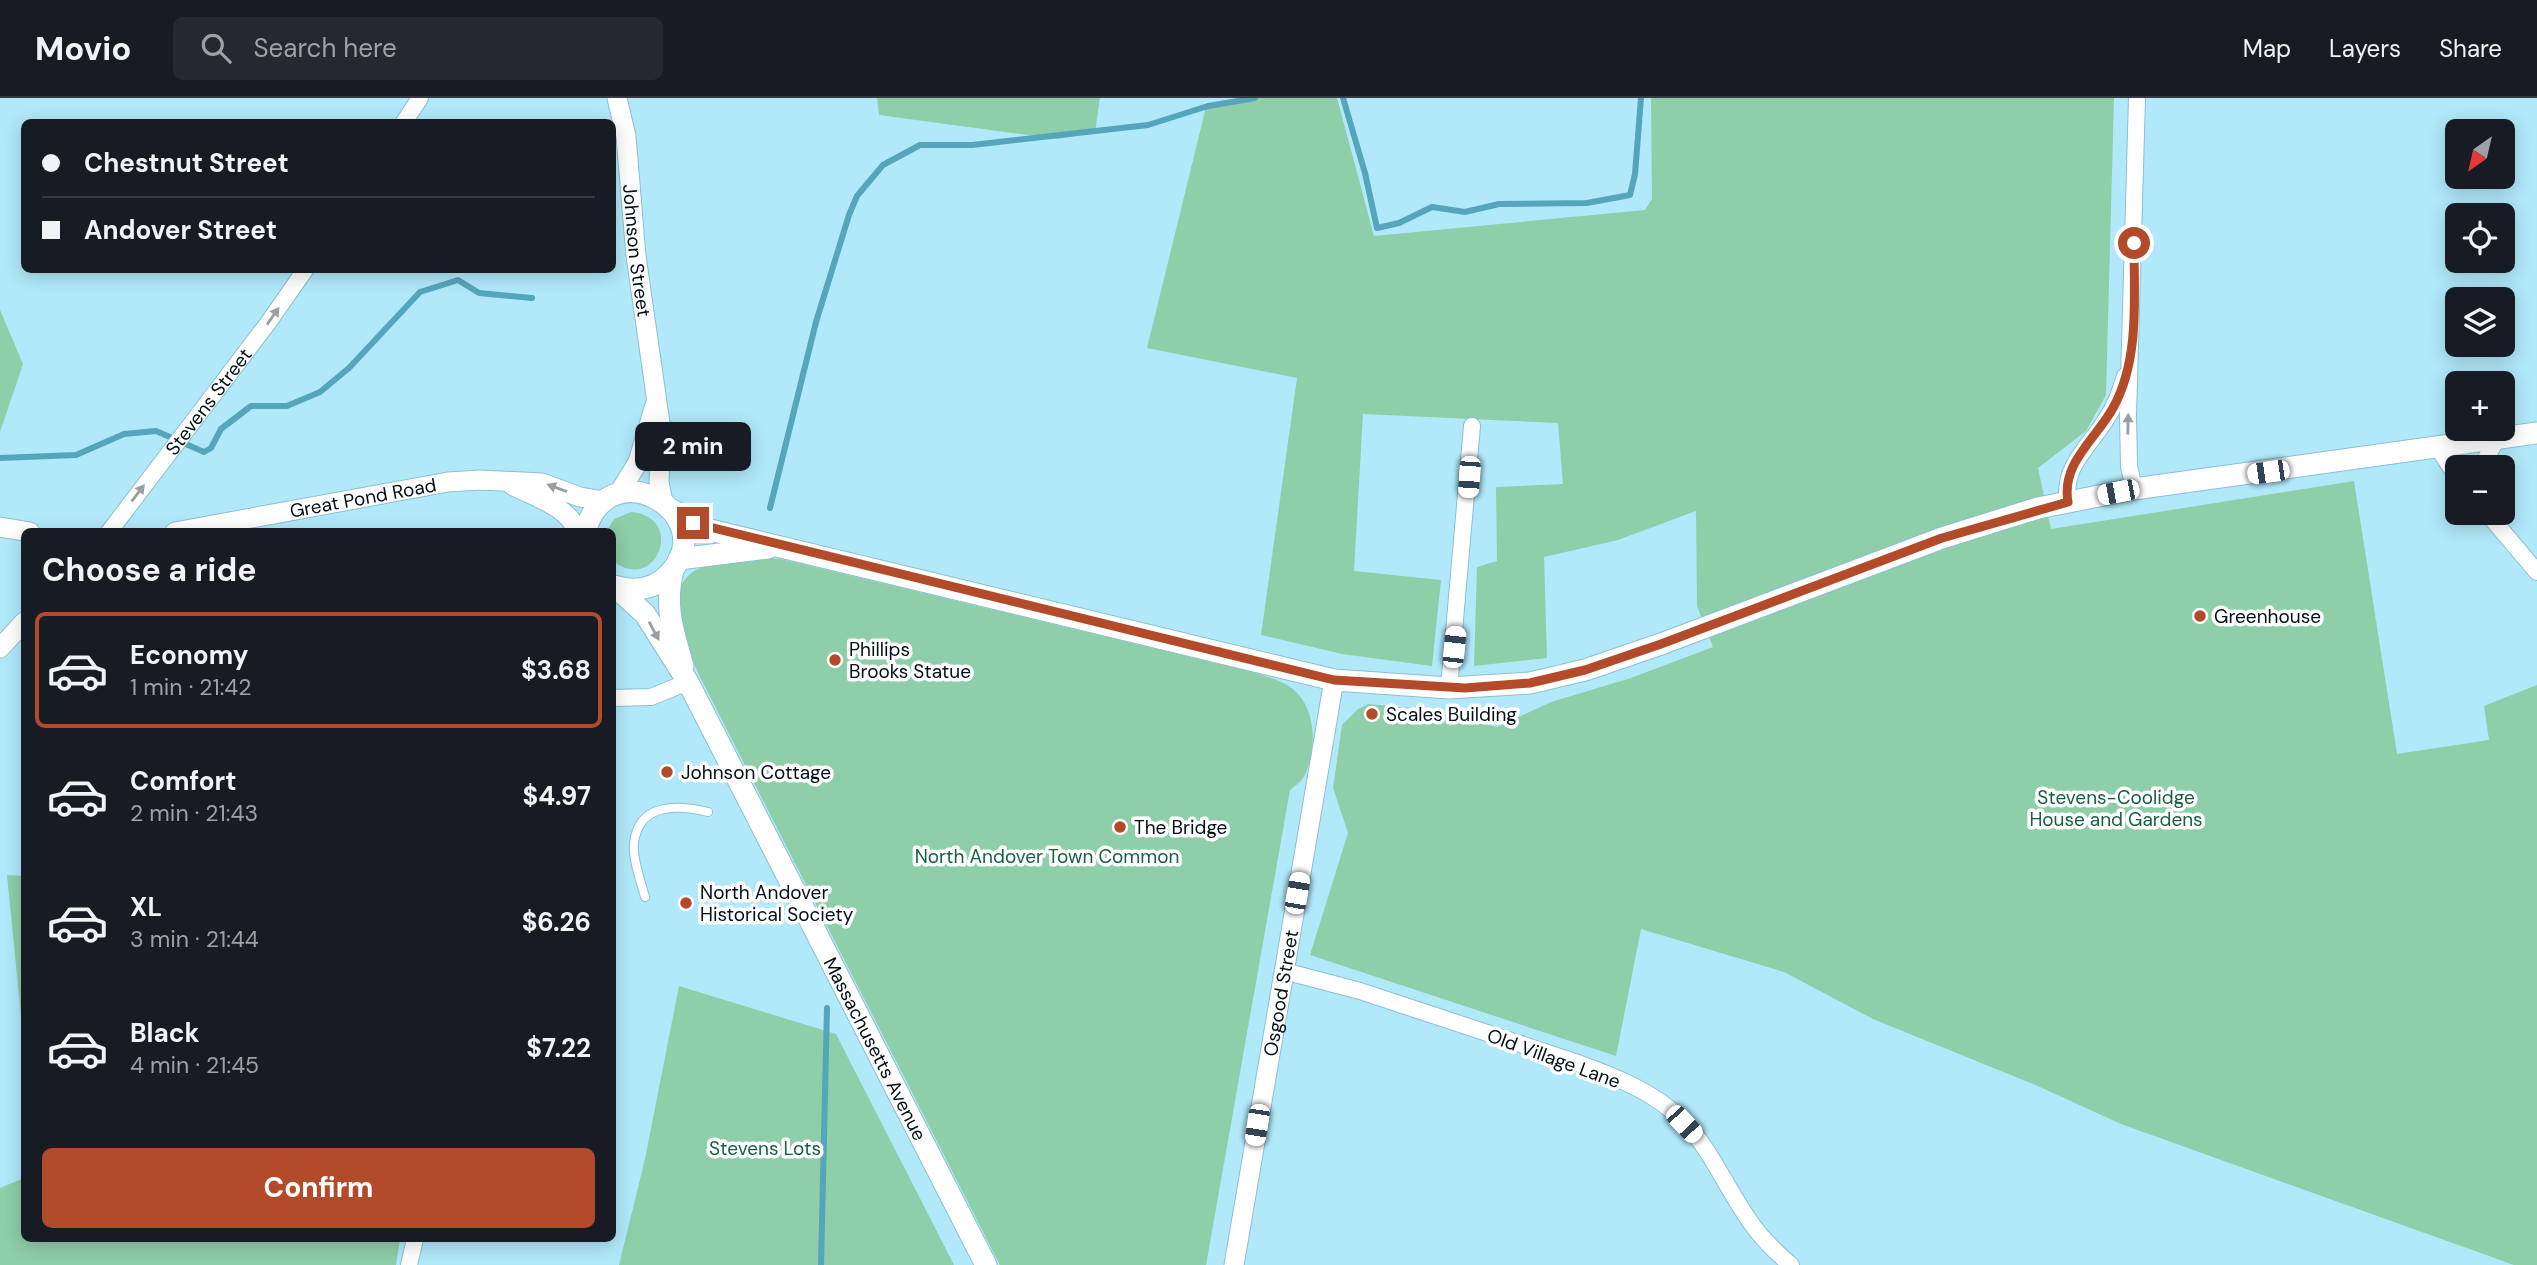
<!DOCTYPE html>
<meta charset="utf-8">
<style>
:root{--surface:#171b24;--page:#242831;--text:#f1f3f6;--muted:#9ea1a6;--line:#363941;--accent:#b34a29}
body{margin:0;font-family:"DM Sans",sans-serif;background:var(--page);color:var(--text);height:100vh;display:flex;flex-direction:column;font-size:26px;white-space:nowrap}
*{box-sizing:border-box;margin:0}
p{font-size:23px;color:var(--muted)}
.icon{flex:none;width:38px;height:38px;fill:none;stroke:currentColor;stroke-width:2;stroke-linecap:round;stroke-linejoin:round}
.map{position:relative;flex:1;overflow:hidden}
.sheet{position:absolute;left:21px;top:430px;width:595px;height:714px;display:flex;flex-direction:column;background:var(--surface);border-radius:10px;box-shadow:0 4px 18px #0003}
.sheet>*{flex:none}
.banner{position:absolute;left:21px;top:21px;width:595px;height:154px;border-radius:10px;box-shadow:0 4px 18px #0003;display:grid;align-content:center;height:154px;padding:0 21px;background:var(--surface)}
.needle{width:46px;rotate:214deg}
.controls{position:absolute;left:2445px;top:21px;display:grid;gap:14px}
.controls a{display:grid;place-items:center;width:70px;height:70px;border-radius:10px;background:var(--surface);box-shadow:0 4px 18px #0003;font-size:35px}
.end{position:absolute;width:32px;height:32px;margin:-16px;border:9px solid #b34a29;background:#fff;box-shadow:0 0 0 4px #fff}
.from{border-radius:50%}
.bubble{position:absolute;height:49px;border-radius:10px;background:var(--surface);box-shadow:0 4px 18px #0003;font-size:23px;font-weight:700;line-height:49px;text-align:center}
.car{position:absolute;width:21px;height:42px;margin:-21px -10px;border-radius:9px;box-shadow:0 0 5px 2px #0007;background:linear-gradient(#fff 24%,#345 0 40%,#fff 0 76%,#345 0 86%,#fff 0)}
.banner b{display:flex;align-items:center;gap:24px;height:66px;font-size:26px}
.banner b+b{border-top:2px solid var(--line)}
.banner i{width:18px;height:18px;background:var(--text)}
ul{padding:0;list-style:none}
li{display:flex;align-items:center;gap:21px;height:116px;margin:0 14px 10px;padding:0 7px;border:4px solid transparent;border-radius:10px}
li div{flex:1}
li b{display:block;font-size:26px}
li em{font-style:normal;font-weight:700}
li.active{border-color:var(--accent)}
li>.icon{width:63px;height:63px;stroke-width:1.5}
h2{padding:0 21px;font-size:32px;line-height:84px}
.primary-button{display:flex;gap:14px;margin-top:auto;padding:14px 21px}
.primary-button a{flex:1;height:80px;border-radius:10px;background:var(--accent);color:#fff;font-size:28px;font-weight:700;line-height:80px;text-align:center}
header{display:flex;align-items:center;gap:42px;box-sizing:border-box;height:98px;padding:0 35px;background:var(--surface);border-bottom:2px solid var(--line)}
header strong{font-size:33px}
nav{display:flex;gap:38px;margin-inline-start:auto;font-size:24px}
.search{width:490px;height:63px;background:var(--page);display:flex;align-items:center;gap:18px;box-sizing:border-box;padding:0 24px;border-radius:10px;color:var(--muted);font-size:26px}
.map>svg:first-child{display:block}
.green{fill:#8ecea8}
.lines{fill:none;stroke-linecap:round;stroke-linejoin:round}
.stream{stroke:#55a5bb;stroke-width:6}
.service-casing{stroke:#8ac1d1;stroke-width:10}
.minor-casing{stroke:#8ac1d1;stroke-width:18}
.tertiary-casing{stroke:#8ac1d1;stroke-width:21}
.secondary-casing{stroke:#8ac1d1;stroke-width:23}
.service{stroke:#fff;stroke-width:8}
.minor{stroke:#fff;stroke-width:16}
.tertiary{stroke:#fff;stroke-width:19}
.secondary{stroke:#fff;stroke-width:21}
.oneway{fill:#999fa1}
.route{stroke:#b34a29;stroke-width:9}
.poi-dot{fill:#b34a29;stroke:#fff;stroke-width:2.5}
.labels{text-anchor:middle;stroke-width:7;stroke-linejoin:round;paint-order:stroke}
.street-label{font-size:19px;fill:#000f15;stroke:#fff}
.poi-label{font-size:19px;fill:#000f15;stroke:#fff;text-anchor:start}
.park-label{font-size:19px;fill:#17613e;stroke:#fff}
</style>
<header>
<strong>Movio</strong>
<div class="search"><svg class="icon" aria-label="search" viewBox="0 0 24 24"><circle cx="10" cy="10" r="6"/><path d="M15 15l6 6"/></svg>Search here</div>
<nav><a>Map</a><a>Layers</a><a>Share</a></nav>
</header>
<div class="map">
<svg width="2537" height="1167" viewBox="0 0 2537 1167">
<rect width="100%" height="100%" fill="#b1e9fa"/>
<!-- green -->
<g class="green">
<path d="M877,0H1100L1095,34L1058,41L879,17Z"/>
<path d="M1248,0H1337L1374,138L1645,112L1652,101L1651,0H2114L2106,297L2086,333L2038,370L2051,431L2354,383L2397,656L2489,642L2484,608L2537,587V1167H2514L2121,1026L2040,989L1873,921L1784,874L1641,831L1616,958L1310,857L1348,735L1333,690L1342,627L1358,611L1369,606L1431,612L1497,629L1551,604L1631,580L1713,549L1697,508L1696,413L1618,442L1544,459L1547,560L1474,568L1477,469L1497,463L1496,389L1563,386L1558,325L1363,316L1354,473L1441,482L1432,568L1342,556L1261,537L1297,280L1147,250L1206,9Z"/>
<path d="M0,212L23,266L0,334Z"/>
<path d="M631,414C687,419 656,497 613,463L612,434H606L614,421Z"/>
<path d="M748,459L781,461L1253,574C1267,579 1286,583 1297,595C1317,616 1316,652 1305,677C1302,683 1295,688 1290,692L1206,1167H1000L699,577C685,544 656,485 705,468C718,463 734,462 748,459Z"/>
<path d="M7,777L24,778V948Z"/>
<path d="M679,888L836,936L954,1167H619L645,1061Z"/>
<path d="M24,1080V1141H400L396,1167H0V1090Z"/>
</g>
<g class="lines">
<!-- stream -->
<g class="stream">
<path d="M1343,0L1365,75L1377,130L1399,125L1432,109L1465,114L1499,106L1587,105L1630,97L1635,76L1641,0"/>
<path d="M0,360L76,357L124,336L156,333L204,354L211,350L221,331L251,308H287L320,294L349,270L420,194L458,182L479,195L532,200"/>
<path d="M770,410L816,224L849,117L857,98L883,67L920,47H972L1148,27L1208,8L1255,0"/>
<path d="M821,1167L827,910"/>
</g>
<defs>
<path id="service" d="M645,799C641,784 632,760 634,745C639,704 678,707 708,714"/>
<g id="minor">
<path d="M404,24L420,0"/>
<path d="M2438,350L2457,379"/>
<path d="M2481,369L2497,341"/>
<path d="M2134,391L2129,368L2128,317L2137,0"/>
<path d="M2068,404C2062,369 2088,350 2105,323C2115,309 2120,294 2125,278"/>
<path d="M2487,415L2537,474"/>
<path id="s1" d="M109,434L268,225L305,172"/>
<path d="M1449,590L1472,328"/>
<path d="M612,600L651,599L688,584"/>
<path d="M1284,873L1360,893L1575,964C1608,976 1643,989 1671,1012C1709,1042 1725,1091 1754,1129C1764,1143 1778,1156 1791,1167"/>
<path d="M409,1167L415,1141"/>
</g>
<g id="tertiary">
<path id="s2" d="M617,0L626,38L636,158L661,332L659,384L663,404"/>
<path d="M512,387C536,400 567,407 578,434"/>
<path d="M619,395L638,364L655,307"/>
<path d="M0,429L30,434"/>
<path id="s3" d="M175,434L448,384L480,382L542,385L580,399L604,403"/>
<path d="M0,550L24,524"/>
<path id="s4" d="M1234,1167L1334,582"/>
</g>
<g id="secondary">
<path d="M672,412L706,431L1334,582L1449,590L1530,585L1585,572L1661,546L1942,440L2038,410L2134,391L2537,335"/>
<path d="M585,434C609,348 724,418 669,476C654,492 634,494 614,488"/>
<path d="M679,461L768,450"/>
<path d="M673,472C664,508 673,533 683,568"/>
<path id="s5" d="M614,488L645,516L688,584L986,1167"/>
</g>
</defs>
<!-- service casing -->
<use href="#service" class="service-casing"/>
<!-- minor casing -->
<use href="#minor" class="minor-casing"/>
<!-- tertiary casing -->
<use href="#tertiary" class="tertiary-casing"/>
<!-- secondary casing -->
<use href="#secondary" class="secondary-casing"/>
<!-- service -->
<use href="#service" class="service"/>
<!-- minor -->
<use href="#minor" class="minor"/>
<!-- tertiary -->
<use href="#tertiary" class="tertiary"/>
<!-- secondary -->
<use href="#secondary" class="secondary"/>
</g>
<!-- one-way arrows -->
<defs><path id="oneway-solid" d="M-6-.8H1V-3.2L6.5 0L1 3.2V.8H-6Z" transform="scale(1.75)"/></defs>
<g class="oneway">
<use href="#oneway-solid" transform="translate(273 218) rotate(-55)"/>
<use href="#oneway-solid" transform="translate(2128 326) rotate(-89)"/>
<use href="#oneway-solid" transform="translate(557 390) rotate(-160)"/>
<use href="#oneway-solid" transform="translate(138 395) rotate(-53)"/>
<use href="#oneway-solid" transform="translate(654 533) rotate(62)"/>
</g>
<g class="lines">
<!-- route -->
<path class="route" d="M693,425L1334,582L1465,590L1530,585L1585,572L1661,546L1942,440L2068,404C2061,365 2096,341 2113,310C2140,262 2134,198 2134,145"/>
</g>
<!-- markers -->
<g class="poi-dot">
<circle cx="2200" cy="518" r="7"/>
<circle cx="835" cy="562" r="7"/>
<circle cx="1372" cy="616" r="7"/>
<circle cx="667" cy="674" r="7"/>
<circle cx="1120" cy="729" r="7"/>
<circle cx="686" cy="805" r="7"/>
</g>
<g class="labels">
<!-- street labels -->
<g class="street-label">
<text dy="7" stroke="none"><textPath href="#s2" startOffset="154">Johnson Street</textPath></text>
<text dy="7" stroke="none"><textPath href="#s1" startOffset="164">Stevens Street</textPath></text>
<text dy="7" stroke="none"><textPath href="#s3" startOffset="191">Great Pond Road</textPath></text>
<text dy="7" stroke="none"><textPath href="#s4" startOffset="276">Osgood Street</textPath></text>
<text dy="7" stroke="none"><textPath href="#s5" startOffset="534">Massachusetts Avenue</textPath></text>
<text transform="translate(1554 960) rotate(20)" y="7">Old Village Lane</text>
</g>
<!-- poi labels -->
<g class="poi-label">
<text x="2214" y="525">Greenhouse</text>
<text x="849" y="558">Phillips<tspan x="849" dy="22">Brooks Statue</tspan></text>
<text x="1386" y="623">Scales Building</text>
<text x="681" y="681">Johnson Cottage</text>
<text x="1134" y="736">The Bridge</text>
<text x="700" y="801">North Andover<tspan x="700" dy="22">Historical Society</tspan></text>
</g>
<!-- park labels -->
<g class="park-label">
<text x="2116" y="706">Stevens-Coolidge<tspan x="2116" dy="22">House and Gardens</tspan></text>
<text x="1047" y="765">North Andover Town Common</text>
<text x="765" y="1057">Stevens Lots</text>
</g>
</g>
</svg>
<div class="controls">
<a><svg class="needle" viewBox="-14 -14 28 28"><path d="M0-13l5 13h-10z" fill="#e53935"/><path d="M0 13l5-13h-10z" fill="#9ea1a6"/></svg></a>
<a><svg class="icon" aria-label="locate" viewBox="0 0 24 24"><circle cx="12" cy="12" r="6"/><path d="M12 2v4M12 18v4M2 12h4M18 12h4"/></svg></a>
<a><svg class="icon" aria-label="layers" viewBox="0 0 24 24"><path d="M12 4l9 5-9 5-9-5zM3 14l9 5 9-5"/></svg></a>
<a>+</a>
<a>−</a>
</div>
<i class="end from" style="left:2134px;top:145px"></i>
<i class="end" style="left:693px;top:425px"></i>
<div class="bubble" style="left:635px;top:324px;width:116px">2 min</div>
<i class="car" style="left:2268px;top:374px;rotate:262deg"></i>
<i class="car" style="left:1469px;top:379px;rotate:184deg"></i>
<i class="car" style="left:2118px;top:394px;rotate:259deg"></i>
<i class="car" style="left:1454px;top:549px;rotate:6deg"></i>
<i class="car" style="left:1297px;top:795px;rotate:10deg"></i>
<i class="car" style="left:1684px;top:1026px;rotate:137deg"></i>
<i class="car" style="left:1257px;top:1027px;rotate:189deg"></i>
<div class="banner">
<b><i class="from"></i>Chestnut Street</b>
<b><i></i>Andover Street</b>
</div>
<section class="sheet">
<h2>Choose a ride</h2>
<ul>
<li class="active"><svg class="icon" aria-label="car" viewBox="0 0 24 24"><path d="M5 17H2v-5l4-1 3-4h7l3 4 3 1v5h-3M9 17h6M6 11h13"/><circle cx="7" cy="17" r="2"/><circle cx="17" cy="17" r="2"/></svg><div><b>Economy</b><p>1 min · 21:42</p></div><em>$3.68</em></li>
<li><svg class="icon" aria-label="car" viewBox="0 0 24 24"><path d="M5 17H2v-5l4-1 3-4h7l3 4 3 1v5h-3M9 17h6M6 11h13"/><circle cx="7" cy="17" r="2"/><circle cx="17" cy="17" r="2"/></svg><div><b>Comfort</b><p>2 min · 21:43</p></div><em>$4.97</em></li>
<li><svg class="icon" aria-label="car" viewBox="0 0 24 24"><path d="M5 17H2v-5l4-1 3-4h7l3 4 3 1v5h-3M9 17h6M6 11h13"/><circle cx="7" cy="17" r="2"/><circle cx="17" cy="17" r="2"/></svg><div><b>XL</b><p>3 min · 21:44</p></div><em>$6.26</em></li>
<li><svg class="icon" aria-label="car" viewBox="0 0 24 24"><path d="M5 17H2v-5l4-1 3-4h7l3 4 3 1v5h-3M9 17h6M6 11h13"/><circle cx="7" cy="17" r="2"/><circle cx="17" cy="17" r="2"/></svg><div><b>Black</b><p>4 min · 21:45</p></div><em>$7.22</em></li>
</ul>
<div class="primary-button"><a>Confirm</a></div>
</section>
</div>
